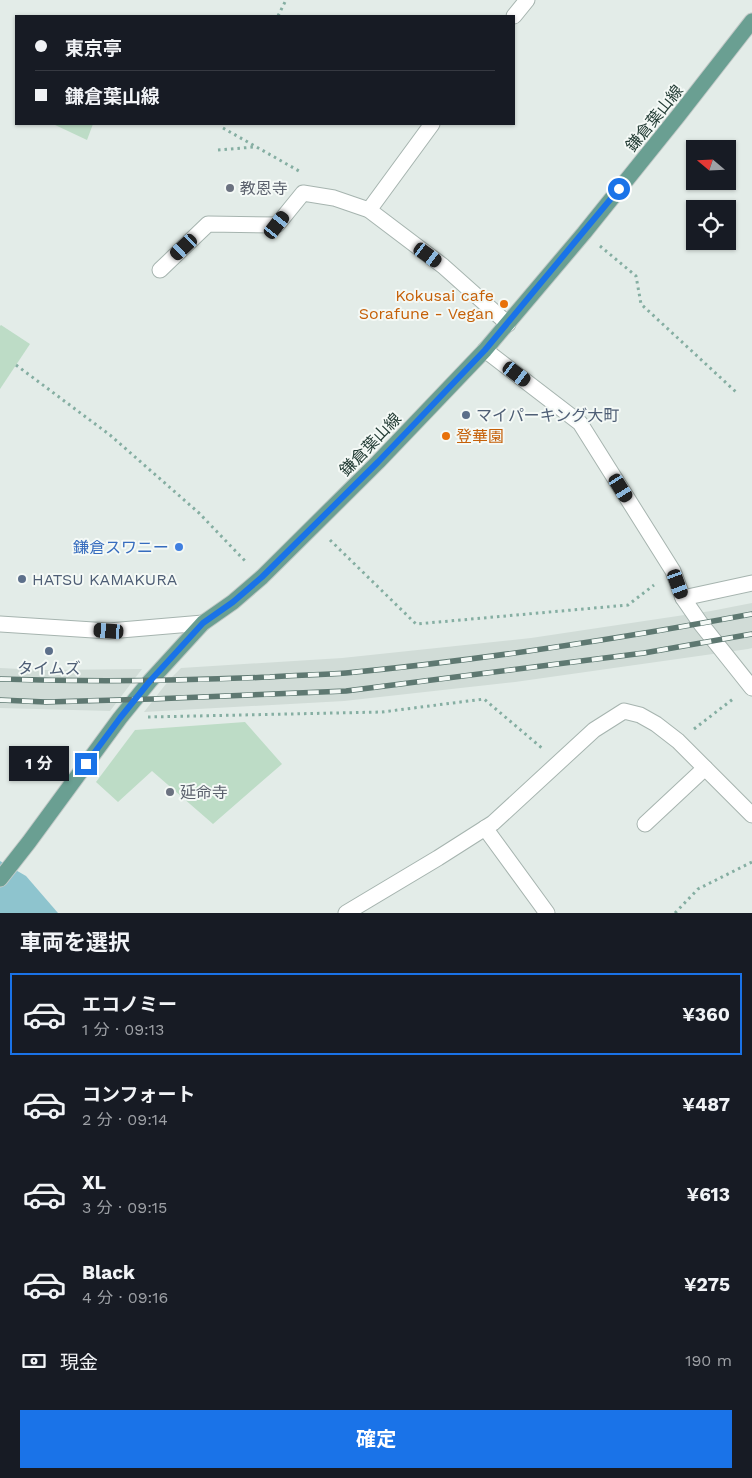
<!DOCTYPE html>
<html lang="ja">
<meta charset="utf-8">
<style>
:root{--surface:#171b24;--page:#20242c;--text:#f1f3f6;--muted:#9ea1a6;--line:#363941;--accent:#1a73e8}
body{margin:0;font-family:"Work Sans","Noto Sans JP",sans-serif;background:var(--page);color:var(--text);height:100vh;display:flex;flex-direction:column;font-size:19px;white-space:nowrap}
*{box-sizing:border-box;margin:0}
p{font-size:16px;color:var(--muted)}
.icon{flex:none;width:28px;height:28px;fill:none;stroke:currentColor;stroke-width:2;stroke-linecap:round;stroke-linejoin:round}
.map{position:relative;height:913px;overflow:hidden}
.details{display:flex;flex-direction:column;background:var(--surface);flex:1}
.details>*{flex:none}
.hud{position:absolute;left:15px;top:15px;width:500px;height:110px;border-radius:0px;box-shadow:0 1px 4px #0004;display:grid;align-content:center;height:110px;padding:0 20px;background:var(--surface)}
.needle{width:32px;rotate:289deg}
.controls{position:absolute;left:686px;top:140px;display:grid;gap:10px}
.controls a{display:grid;place-items:center;width:50px;height:50px;border-radius:0px;background:var(--surface);box-shadow:0 1px 4px #0004;font-size:25px}
.end{position:absolute;width:22px;height:22px;margin:-11px;border:6px solid #1a73e8;background:#fff;box-shadow:0 0 0 2px #fff}
.from{border-radius:50%}
.bubble{position:absolute;height:35px;border-radius:0px;background:var(--surface);box-shadow:0 1px 4px #0004;font-size:16px;font-weight:700;line-height:35px;text-align:center}
.car{position:absolute;width:15px;height:30px;margin:-15px -8px;border-radius:6px;box-shadow:0 0 4px 1px #0007;background:linear-gradient(#222 24%,#8ab4d8 0 40%,#222 0 76%,#8ab4d8 0 86%,#222 0)}
.hud b{display:flex;align-items:center;gap:18px;height:48px;font-size:19px}
.hud b+b{border-top:1px solid var(--line)}
.hud i{width:12px;height:12px;background:var(--text)}
ul{padding:0;list-style:none}
li{display:flex;align-items:center;gap:15px;height:82px;margin:0 10px 8px;padding:0 10px;border:2px solid transparent;border-radius:0px}
li div{flex:1}
li b{display:block;font-size:19px}
li em{font-style:normal;font-weight:700}
li.on{border-color:var(--accent)}
li>.icon{width:45px;height:45px;stroke-width:1.5}
h2{padding:0 20px;font-size:22px;line-height:60px}
.pay{display:flex;align-items:center;gap:12px;height:55px;padding:0 20px;font-size:19px}
.pay p{margin-inline-start:auto}
.action{display:flex;gap:10px;margin-top:auto;padding:10px 20px}
.action a{flex:1;height:58px;border-radius:0px;background:var(--accent);color:#fff;font-size:20px;font-weight:700;line-height:58px;text-align:center}
.map>svg:first-child{display:block}
.built{fill:#d1dcd7}
.green{fill:#bddcc6}
.water{fill:#8ec4ce}
.lines{fill:none;stroke-linecap:round;stroke-linejoin:round}
.minor-casing{stroke:#a6b4af;stroke-width:17}
.major-casing{stroke:#c2c9c7;stroke-width:17}
.path{stroke:#85aea2;stroke-width:3;stroke-dasharray:2.5 4;stroke-linecap:butt}
.minor{stroke:#fff;stroke-width:15}
.major{stroke:#6a9f92;stroke-width:15}
.rail-casing{stroke:#5e7871;stroke-width:5.5}
.rail{stroke:#f4f9f6;stroke-width:4;stroke-dasharray:11;stroke-linecap:butt}
.route{stroke:#1a73e8;stroke-width:6}
.worship-dot{fill:#6b7280;stroke:#f4f9f6;stroke-width:2}
.food-dot{fill:#e8710a;stroke:#f4f9f6;stroke-width:2}
.service-dot{fill:#5c6f8a;stroke:#f4f9f6;stroke-width:2}
.shop-dot{fill:#3f7fe0;stroke:#f4f9f6;stroke-width:2}
.labels{text-anchor:middle;stroke-width:4;stroke-linejoin:round;paint-order:stroke}
.street-label{font-size:16px;fill:#243d36;stroke:#f4f9f6}
.worship-label{font-size:16px;fill:#5b616d;stroke:#f4f9f6;text-anchor:start}
.food-label{font-size:16px;fill:#c56008;stroke:#f4f9f6;text-anchor:end}
.service-label{font-size:16px;fill:#4e5e75;stroke:#f4f9f6;text-anchor:start}
.shop-label{font-size:16px;fill:#366cbe;stroke:#f4f9f6;text-anchor:end}
</style>
<div class="map">
<svg width="752" height="913" viewBox="0 0 752 913">
<rect width="100%" height="100%" fill="#e3ece8"/>
<!-- built -->
<g class="built">
<path d="M752,603V648L748,649L515,682L344,701L144,712L169,680L181,668L342,658L531,638L711,611Z"/>
<path d="M0,668L43,670L142,669L110,711L0,708Z"/>
</g>
<!-- green -->
<g class="green">
<path d="M53,124H93L87,140Z"/>
<path d="M1,325L30,344L0,389V326Z"/>
<path d="M245,722L282,764L213,824L152,771L118,802L96,782L135,730Z"/>
</g>
<!-- water -->
<path class="water" d="M0,861L26,876L58,913H0Z"/>
<g class="lines">
<defs>
<g id="minor">
<path d="M514,16L527,0"/>
<path d="M369,210L432,124"/>
<path d="M160,270L208,224L277,225L303,193L334,198L369,210L443,266L508,324"/>
<path d="M485,350L580,423L673,571L683,598L701,624L752,688"/>
<path d="M683,598L752,583"/>
<path d="M0,624L109,631L203,623"/>
<path d="M645,824L705,768"/>
<path d="M485,828L547,913"/>
<path d="M346,913L438,858L493,823L594,730L624,711L640,715L656,724L678,741L752,815"/>
</g>
<path id="major" d="M0,879L29,842L120,718L150,681L203,623L233,602L262,577L378,462L485,350L584,233L678,116L752,21"/>
</defs>
<!-- minor casing -->
<use href="#minor" class="minor-casing"/>
<!-- major casing -->
<use href="#major" class="major-casing"/>
<!-- path -->
<g class="path">
<path d="M278,16L286,0"/>
<path d="M223,128L299,171"/>
<path d="M218,150L254,147"/>
<path d="M600,246L636,276L641,304L736,392"/>
<path d="M16,365L110,435L199,513L247,563"/>
<path d="M330,540L416,624L628,605L654,585"/>
<path d="M148,717L382,712L484,699L543,749"/>
<path d="M694,729L733,699"/>
<path d="M675,913L698,889L752,862"/>
</g>
<!-- minor -->
<use href="#minor" class="minor"/>
<!-- major -->
<use href="#major" class="major"/>
<defs>
<g id="rail">
<path d="M0,679C90,682 180,681 270,677C295,675 321,675 346,673C482,660 618,639 752,614"/>
<path d="M0,700L46,702L153,699L346,691L644,653L752,634"/>
</g>
</defs>
<!-- rail casing -->
<use href="#rail" class="rail-casing"/>
<!-- rail -->
<use href="#rail" class="rail"/>
</g>
<g class="lines">
<!-- route -->
<path class="route" d="M86,764L120,718L150,681L203,623L233,602L262,577L378,462L485,350L619,189"/>
</g>
<!-- markers -->
<g class="worship-dot">
<circle cx="230" cy="188" r="5"/>
<circle cx="170" cy="792" r="5"/>
</g>
<g class="food-dot">
<circle cx="504" cy="304" r="5"/>
<circle cx="446" cy="436" r="5"/>
</g>
<g class="service-dot">
<circle cx="466" cy="415" r="5"/>
<circle cx="22" cy="579" r="5"/>
<circle cx="49" cy="651" r="5"/>
</g>
<circle class="shop-dot" cx="179" cy="547" r="5"/>
<g class="labels">
<!-- street labels -->
<g class="street-label">
<text transform="translate(654 118) rotate(-51)" y="6">鎌倉葉山線</text>
<text transform="translate(370 444) rotate(-46)" y="6">鎌倉葉山線</text>
</g>
<!-- worship labels -->
<g class="worship-label">
<text x="240" y="194">教恩寺</text>
<text x="180" y="798">延命寺</text>
</g>
<!-- food labels -->
<g class="food-label">
<text x="494" y="301">Kokusai cafe<tspan x="494" dy="18">Sorafune - Vegan</tspan></text>
<text x="456" y="442" text-anchor="start">登華園</text>
</g>
<!-- service labels -->
<g class="service-label">
<text x="476" y="421">マイパーキング大町</text>
<text x="32" y="585">HATSU KAMAKURA</text>
<text x="49" y="674" text-anchor="middle">タイムズ</text>
</g>
<!-- shop labels -->
<g class="shop-label">
<text x="169" y="553">鎌倉スワニー</text>
</g>
</g>
</svg>
<div class="controls">
<a><svg class="needle" viewBox="-14 -14 28 28"><path d="M0-13l5 13h-10z" fill="#e53935"/><path d="M0 13l5-13h-10z" fill="#9ea1a6"/></svg></a>
<a><svg class="icon" aria-label="locate" viewBox="0 0 24 24"><circle cx="12" cy="12" r="6"/><path d="M12 2v4M12 18v4M2 12h4M18 12h4"/></svg></a>
</div>
<i class="end from" style="left:619px;top:189px"></i>
<i class="end" style="left:86px;top:764px"></i>
<div class="bubble" style="left:9px;top:746px;width:60px">1 分</div>
<i class="car" style="left:277px;top:225px;rotate:38deg"></i>
<i class="car" style="left:184px;top:247px;rotate:227deg"></i>
<i class="car" style="left:428px;top:255px;rotate:126deg"></i>
<i class="car" style="left:517px;top:374px;rotate:127deg"></i>
<i class="car" style="left:621px;top:488px;rotate:148deg"></i>
<i class="car" style="left:678px;top:584px;rotate:160deg"></i>
<i class="car" style="left:109px;top:631px;rotate:274deg"></i>
<div class="hud">
<b><i class="from"></i>東京亭</b>
<b><i></i>鎌倉葉山線</b>
</div>
</div>
<section class="details">
<h2>車両を選択</h2>
<ul>
<li class="on"><svg class="icon" aria-label="car" viewBox="0 0 24 24"><path d="M5 17H2v-5l4-1 3-4h7l3 4 3 1v5h-3M9 17h6M6 11h13"/><circle cx="7" cy="17" r="2"/><circle cx="17" cy="17" r="2"/></svg><div><b>エコノミー</b><p>1 分 · 09:13</p></div><em>¥360</em></li>
<li><svg class="icon" aria-label="car" viewBox="0 0 24 24"><path d="M5 17H2v-5l4-1 3-4h7l3 4 3 1v5h-3M9 17h6M6 11h13"/><circle cx="7" cy="17" r="2"/><circle cx="17" cy="17" r="2"/></svg><div><b>コンフォート</b><p>2 分 · 09:14</p></div><em>¥487</em></li>
<li><svg class="icon" aria-label="car" viewBox="0 0 24 24"><path d="M5 17H2v-5l4-1 3-4h7l3 4 3 1v5h-3M9 17h6M6 11h13"/><circle cx="7" cy="17" r="2"/><circle cx="17" cy="17" r="2"/></svg><div><b>XL</b><p>3 分 · 09:15</p></div><em>¥613</em></li>
<li><svg class="icon" aria-label="car" viewBox="0 0 24 24"><path d="M5 17H2v-5l4-1 3-4h7l3 4 3 1v5h-3M9 17h6M6 11h13"/><circle cx="7" cy="17" r="2"/><circle cx="17" cy="17" r="2"/></svg><div><b>Black</b><p>4 分 · 09:16</p></div><em>¥275</em></li>
</ul>
<div class="pay"><svg class="icon" aria-label="cash" viewBox="0 0 24 24"><path d="M3 7h18v10H3z"/><circle cx="12" cy="12" r="2"/></svg>現金<p>190 m</p></div>
<div class="action"><a>確定</a></div>
</section>
